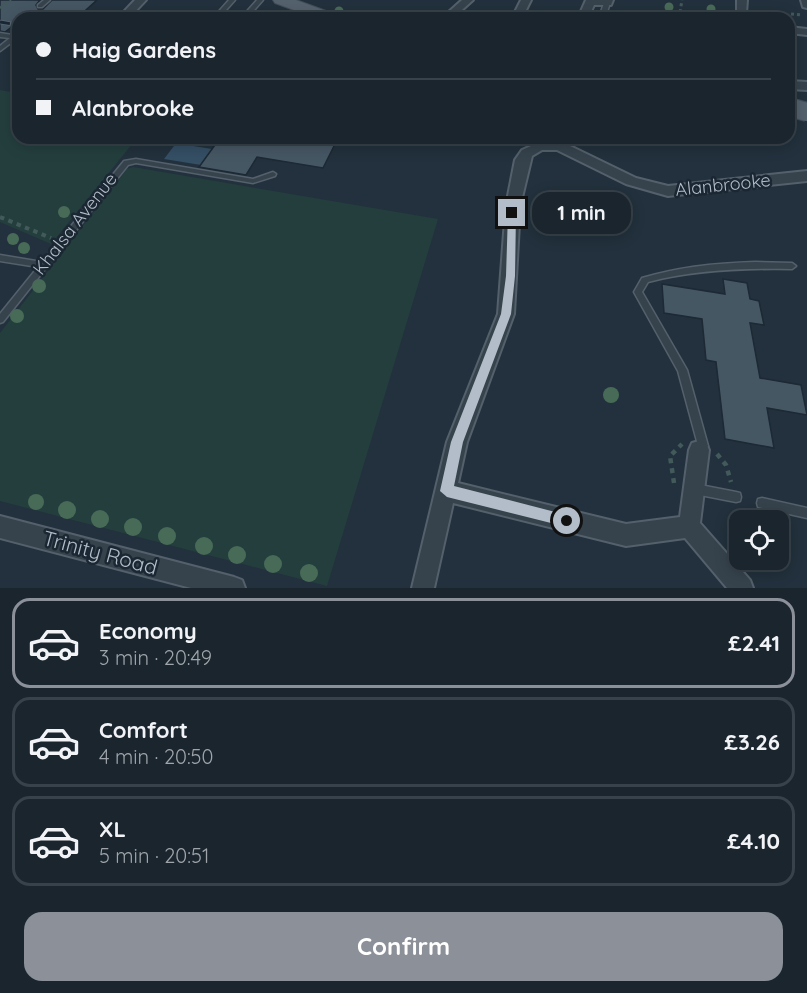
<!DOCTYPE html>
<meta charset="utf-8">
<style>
:root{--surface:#1a252e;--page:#27313a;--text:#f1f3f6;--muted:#9fa5aa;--line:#38424a;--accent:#8c9099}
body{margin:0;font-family:Quicksand,sans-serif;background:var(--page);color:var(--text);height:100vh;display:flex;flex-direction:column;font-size:22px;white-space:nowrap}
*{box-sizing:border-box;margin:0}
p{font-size:20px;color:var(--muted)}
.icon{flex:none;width:33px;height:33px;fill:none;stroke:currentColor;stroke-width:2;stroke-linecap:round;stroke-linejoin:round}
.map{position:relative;height:588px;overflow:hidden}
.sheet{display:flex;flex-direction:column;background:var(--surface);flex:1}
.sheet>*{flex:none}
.guide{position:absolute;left:12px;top:12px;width:783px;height:132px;border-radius:18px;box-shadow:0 3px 15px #0003,0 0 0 2px var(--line);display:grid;align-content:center;height:132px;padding:0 24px;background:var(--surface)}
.tools{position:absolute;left:729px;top:510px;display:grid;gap:12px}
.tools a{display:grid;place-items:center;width:60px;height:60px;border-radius:12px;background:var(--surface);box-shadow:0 3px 15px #0003,0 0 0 2px var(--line);font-size:30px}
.end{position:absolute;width:27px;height:27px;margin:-14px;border:8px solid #b2bdc9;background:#111;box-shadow:0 0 0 3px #111}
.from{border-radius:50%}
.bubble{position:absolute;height:42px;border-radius:18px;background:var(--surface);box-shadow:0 3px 15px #0003,0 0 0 2px var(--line);font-size:20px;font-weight:700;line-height:42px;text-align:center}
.guide b{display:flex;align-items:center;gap:21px;height:57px;font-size:22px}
.guide b+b{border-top:2px solid var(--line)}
.guide i{width:15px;height:15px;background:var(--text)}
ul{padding:10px 0 0;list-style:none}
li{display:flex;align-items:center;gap:18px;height:90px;margin:0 12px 9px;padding:0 12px;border:3px solid var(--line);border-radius:18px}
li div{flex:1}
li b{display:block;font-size:22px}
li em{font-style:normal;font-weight:700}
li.active{border-color:var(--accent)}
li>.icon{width:54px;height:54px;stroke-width:1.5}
.action{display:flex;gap:12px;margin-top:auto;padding:12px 24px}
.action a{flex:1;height:69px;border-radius:18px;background:var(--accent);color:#fff;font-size:24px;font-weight:700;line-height:69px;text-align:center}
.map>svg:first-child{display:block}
.green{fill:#243e3e}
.water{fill:#354f65}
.building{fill:#465764;stroke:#1d2934;stroke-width:1.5}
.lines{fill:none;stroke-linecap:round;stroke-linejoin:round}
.service-casing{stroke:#54606b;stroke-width:3}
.minor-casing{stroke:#54606b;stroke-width:4}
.primary-casing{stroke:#424e59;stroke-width:2}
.path-far2{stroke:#425a5a;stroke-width:3;stroke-dasharray:3 3;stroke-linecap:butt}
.path-far1{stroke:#425a5a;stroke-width:4;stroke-dasharray:4.5 4.5;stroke-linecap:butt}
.path{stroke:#425a5a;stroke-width:4.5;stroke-dasharray:5 5;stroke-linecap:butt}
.service{fill:#36434d;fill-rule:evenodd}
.minor{fill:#36434d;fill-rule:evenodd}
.primary{fill:#54626d;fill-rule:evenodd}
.rail-casing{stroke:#586775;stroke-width:4.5}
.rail{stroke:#1b2732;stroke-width:3;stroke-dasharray:10;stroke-linecap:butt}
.primary-bridge-casing{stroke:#424e59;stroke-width:20;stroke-linecap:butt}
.primary-bridge{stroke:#54626d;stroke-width:18}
.tree{fill:#486b57}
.route{fill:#b2bdc9}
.labels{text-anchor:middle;stroke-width:5;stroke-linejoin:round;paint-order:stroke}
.street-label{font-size:18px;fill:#b2bdc9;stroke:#1b2732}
.near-street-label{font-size:21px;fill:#b2bdc9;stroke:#1b2732}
</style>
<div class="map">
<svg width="807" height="588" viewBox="0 0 807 588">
<rect width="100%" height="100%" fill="#22313d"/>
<!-- green -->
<g class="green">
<path d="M0,90L18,93V138H137L51,244L0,222Z"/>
<path d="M133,167L438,219L327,586L0,501V333L127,169Z"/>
</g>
<!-- water -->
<path class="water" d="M180,138H191L187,145L212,149L201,165L164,159Z"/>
<!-- building -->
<g class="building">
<path d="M0,0H40L36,5L38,9H43L52,0H97L77,18L32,12L24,18H18V22L5,32L0,31Z"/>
<path d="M220,138H338L323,168L257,157L246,175L199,167Z"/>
<path d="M723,279L747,283L750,299L759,301L764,325L750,323L760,378L801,385L807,415L767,408L774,448L725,439L716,362L706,360L702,319L664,313L662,284L725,294Z"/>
</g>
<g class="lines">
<defs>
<g id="service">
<path d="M44,0H50L42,7H38V5Z"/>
<path d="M229,0H235L219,18H213Z"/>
<path d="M257,0H263L247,18H241Z"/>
<path d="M607,1L610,3L605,18H599L604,3Z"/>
<path d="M0,33L18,36V40L16,39L0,51V46L10,38L0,37Z"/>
<path d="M136,159L253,179L273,172L276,174L275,176L253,183L136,163L128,165L3,322L0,323V314L38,267L0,261V255L42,262L124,161Z"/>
<path d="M755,262L792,263L796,266L792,269C743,268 695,270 648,282L642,292L687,370L708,446L703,453L699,455L695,453L694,450L698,445L678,371L634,292L642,278C679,267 717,263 755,262Z"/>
<path d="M695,484L736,492L740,493L741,497L740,501L736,502L695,494L691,493L690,489L691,485Z"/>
<path d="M762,498L807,508V518L758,507L757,503L758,499Z"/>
</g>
<g id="minor">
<path d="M135,0H146L129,18H118Z"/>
<path d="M462,0H473L453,18H442Z"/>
<path d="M521,0H531L522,18H512Z"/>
<path d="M586,0H613L611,5H594L588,18H578Z"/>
<path d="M737,0H747L746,13L737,11Z"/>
<path d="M801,0H807V8L803,7Z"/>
<path d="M789,27L807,29V35L789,33Z"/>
<path d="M789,81L807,82V90L789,89Z"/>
<path d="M540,142L564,143L636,178L668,186L807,171V181L668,196L626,184L557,150H542L532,156L520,206L514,314L467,442L458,483L626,524L680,517L689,450L692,443L699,441L706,443L709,450L700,523L750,580L753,588H727L685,538L626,546L453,503L434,588H412L447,442L498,314L506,206L515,160L522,150Z"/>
<path d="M0,516L234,577L242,580L245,588H191L0,538Z"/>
</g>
<path id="primary" d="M273,0H296L337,15L339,18H316L275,3Z"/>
</defs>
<!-- service casing -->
<use href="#service" class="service-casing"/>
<!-- minor casing -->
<use href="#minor" class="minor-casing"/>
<!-- primary casing -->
<use href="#primary" class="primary-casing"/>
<!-- path-far2 -->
<g class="path-far2">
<path d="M0,8L11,0"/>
<path d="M791,14L802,15"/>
<path d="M679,18L682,0"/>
</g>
<!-- path-far1 -->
<path class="path-far1" d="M0,217L51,238"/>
<!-- path -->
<g class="path">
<path d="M717,454L726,465L731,482"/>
<path d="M674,483L670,456L682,444"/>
</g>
<!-- service -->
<use href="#service" class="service"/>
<!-- minor -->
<use href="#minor" class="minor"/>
<!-- primary -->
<use href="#primary" class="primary"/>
<defs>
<g id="rail">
<path d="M0,22L18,25"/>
<path d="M789,111H807"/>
</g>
</defs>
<!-- rail casing -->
<use href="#rail" class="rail-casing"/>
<!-- rail -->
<use href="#rail" class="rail"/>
<defs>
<path id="primary-bridge" d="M789,107L807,112"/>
</defs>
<!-- primary-bridge casing -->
<use href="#primary-bridge" class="primary-bridge-casing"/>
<!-- primary-bridge -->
<use href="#primary-bridge" class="primary-bridge"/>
</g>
<!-- trees -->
<g class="tree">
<circle cx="669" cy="7" r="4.5"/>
<circle cx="711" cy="9" r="4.5"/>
<circle cx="339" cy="11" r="4.5"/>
<circle cx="64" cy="212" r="6"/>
<circle cx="13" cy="239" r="6"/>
<circle cx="24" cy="248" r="6"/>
<circle cx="39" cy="286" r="7"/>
<circle cx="17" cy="316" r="7"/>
<circle cx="611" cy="395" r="8"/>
<circle cx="36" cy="502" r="8"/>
<circle cx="67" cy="510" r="9"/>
<circle cx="100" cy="519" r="9"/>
<circle cx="133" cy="527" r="9"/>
<circle cx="167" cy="536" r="9"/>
<circle cx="204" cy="546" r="9"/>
<circle cx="237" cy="555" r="9"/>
<circle cx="273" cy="564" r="9"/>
<circle cx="309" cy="573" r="9"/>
</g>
<!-- route -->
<path class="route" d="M512,210L516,213L515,276L511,314L463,442L454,486L567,515L573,521L567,527L447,497L440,491L451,442L501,314L506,276L508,213Z"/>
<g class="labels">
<!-- street labels -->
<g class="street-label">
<text transform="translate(723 185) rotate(-6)" y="6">Alanbrooke</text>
<text transform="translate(75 224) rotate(-52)" y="6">Khalsa Avenue</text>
</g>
<!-- near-street labels -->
<g class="near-street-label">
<text transform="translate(100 553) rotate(15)" y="7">Trinity Road</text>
</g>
</g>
</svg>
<div class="tools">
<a><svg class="icon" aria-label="locate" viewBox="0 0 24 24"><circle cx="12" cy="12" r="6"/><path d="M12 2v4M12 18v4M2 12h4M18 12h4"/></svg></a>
</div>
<i class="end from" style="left:567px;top:521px"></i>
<i class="end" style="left:512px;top:213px"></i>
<div class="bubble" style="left:532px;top:192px;width:99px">1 min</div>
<div class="guide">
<b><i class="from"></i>Haig Gardens</b>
<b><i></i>Alanbrooke</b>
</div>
</div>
<section class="sheet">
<ul>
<li class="active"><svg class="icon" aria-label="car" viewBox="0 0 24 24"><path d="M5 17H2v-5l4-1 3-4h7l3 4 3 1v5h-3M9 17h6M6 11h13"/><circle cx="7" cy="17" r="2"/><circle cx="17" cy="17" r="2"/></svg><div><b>Economy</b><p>3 min · 20:49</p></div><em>£2.41</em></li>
<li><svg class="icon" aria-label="car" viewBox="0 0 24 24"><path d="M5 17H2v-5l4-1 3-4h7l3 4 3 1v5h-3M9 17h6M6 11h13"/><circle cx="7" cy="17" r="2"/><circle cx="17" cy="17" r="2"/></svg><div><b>Comfort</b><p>4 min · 20:50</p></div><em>£3.26</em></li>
<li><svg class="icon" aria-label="car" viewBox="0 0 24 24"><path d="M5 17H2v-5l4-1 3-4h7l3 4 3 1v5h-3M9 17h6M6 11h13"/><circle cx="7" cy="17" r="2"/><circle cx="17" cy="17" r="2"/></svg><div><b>XL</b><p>5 min · 20:51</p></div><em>£4.10</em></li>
</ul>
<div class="action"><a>Confirm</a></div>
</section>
